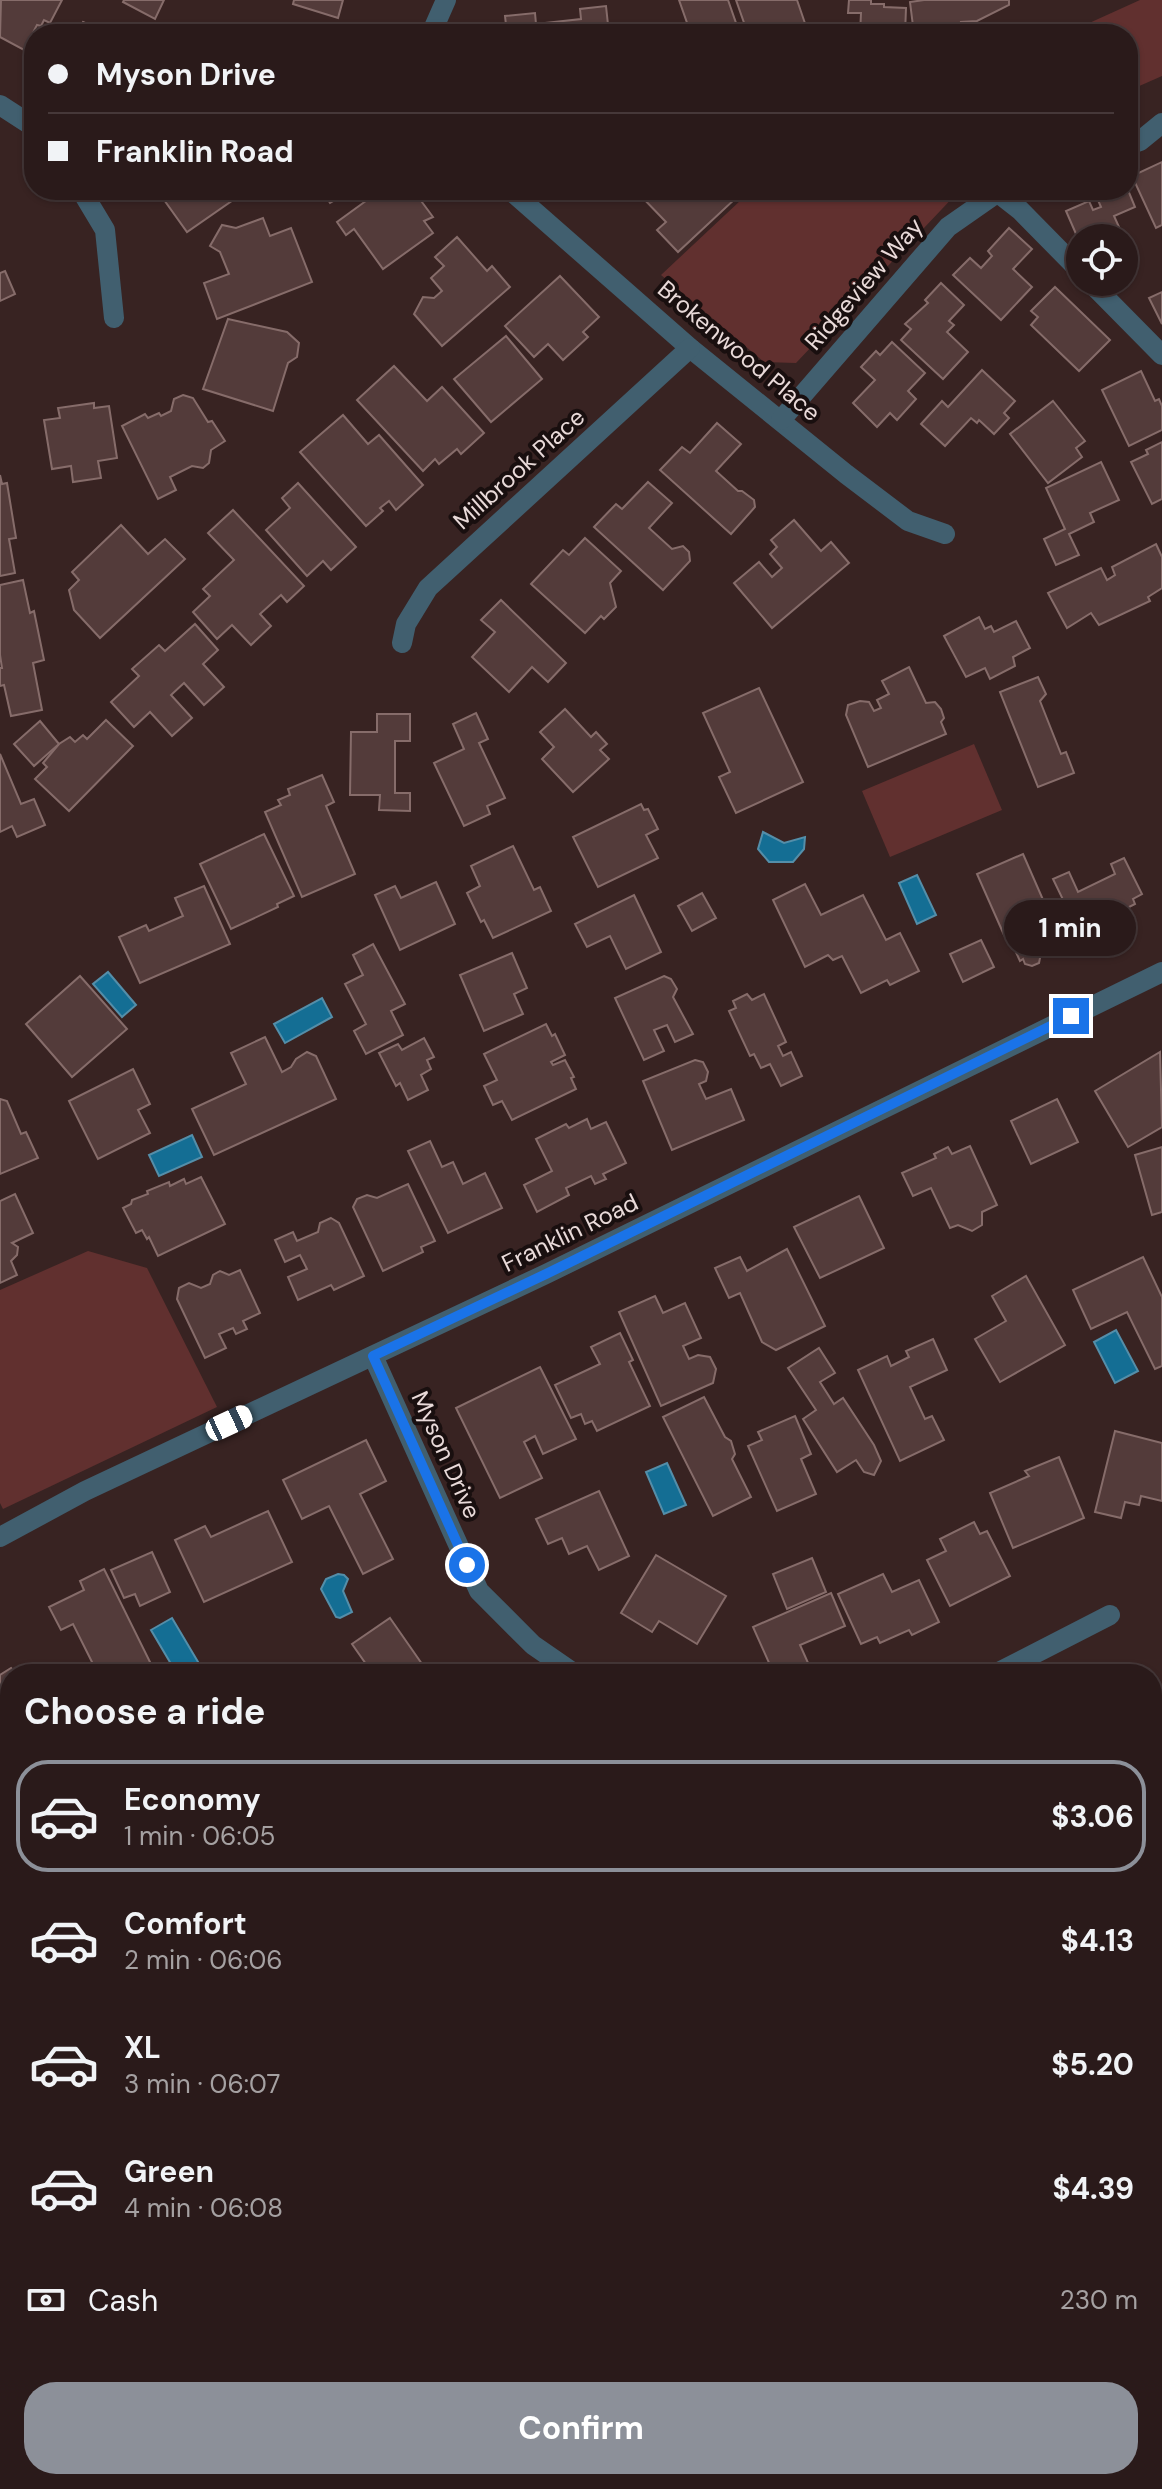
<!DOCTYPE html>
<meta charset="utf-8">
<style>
:root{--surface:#2a1a1a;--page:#362727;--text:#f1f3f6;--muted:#a5a1a2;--line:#463839;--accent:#8c9099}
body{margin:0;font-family:"DM Sans",sans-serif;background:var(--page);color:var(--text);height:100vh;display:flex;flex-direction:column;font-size:30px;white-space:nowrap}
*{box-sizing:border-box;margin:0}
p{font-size:26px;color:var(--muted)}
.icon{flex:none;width:44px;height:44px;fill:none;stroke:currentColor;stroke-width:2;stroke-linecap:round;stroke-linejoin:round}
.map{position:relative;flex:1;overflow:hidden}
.sheet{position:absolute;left:0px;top:1664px;width:1162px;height:826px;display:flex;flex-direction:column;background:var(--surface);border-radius:32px 32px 0 0;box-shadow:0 2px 6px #0004,0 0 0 2px var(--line)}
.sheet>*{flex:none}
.guide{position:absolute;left:24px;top:24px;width:1114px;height:176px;border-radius:32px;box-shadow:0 2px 6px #0004,0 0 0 2px var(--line);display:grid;align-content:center;height:176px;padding:0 24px;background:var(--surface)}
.tools{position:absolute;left:1066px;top:224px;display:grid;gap:16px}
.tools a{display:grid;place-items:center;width:72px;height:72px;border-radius:50%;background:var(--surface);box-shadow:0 2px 6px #0004,0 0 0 2px var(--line);font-size:40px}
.end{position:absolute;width:36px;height:36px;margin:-18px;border:10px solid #1a73e8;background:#fff;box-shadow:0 0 0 4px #fff}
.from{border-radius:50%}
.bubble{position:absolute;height:56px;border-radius:28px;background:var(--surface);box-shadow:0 2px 6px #0004,0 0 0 2px var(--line);font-size:26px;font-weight:700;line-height:56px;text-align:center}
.car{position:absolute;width:24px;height:48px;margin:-24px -12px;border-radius:10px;box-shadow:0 0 6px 2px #0007;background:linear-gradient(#fff 24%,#345 0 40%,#fff 0 76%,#345 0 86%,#fff 0)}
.guide b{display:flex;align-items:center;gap:28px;height:76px;font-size:30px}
.guide b+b{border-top:2px solid var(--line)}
.guide i{width:20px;height:20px;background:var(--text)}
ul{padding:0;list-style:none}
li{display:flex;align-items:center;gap:24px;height:112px;margin:0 16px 12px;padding:0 8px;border:4px solid transparent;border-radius:32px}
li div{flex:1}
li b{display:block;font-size:30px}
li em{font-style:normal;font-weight:700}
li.selected{border-color:var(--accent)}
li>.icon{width:72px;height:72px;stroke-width:1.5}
h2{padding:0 24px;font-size:36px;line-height:96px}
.pay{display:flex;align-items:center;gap:20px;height:88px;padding:0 24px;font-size:30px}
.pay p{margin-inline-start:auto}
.action{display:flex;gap:16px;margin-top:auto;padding:16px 24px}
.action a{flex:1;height:92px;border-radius:32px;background:var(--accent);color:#fff;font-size:32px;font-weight:700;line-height:92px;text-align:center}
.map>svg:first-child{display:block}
.green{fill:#61302f}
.water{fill:#146e94;stroke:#548ea9;stroke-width:2}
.building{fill:#533b3a;stroke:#866c6a;stroke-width:2}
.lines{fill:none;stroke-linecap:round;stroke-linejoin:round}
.minor{stroke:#415f6f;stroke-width:20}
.route{stroke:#1a73e8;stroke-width:10}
.labels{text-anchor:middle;stroke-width:8;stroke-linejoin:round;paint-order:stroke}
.street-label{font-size:24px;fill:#e9dad9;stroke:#190f0f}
</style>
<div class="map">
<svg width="1162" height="2489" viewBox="0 0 1162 2489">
<rect width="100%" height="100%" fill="#382322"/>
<!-- green -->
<g class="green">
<path d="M1140,0H1162V76L1128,91V34H1065Z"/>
<path d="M738,190H960L796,363L764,362L661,275L741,200Z"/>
<path d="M974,744L1002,810L890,857L862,791Z"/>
<path d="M88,1251L147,1268L217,1407L3,1509L0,1503V1290Z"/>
<path d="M0,1837L10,1844V1939L0,1954Z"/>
<path d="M1162,2249V2328L1152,2330V2251Z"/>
</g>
<!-- water -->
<g class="water">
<path d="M763,832L784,843L805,837L804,849L793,862H769L758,849Z"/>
<path d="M917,875L936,915L917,924L899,883Z"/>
<path d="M108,972L136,1005L122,1017L93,984Z"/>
<path d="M322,998L332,1017L285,1043L274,1024Z"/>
<path d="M192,1135L202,1157L159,1176L149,1155Z"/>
<path d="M1116,1330L1138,1371L1115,1383L1094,1342Z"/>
<path d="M667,1463L686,1505L664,1514L646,1472Z"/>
<path d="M338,1574L344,1575L348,1579L343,1591L352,1612L340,1618L336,1617L321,1589L326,1579Z"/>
<path d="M172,1618L201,1667L190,1674H177L151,1630Z"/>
</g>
<!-- building -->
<g class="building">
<path d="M1,0H62L50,23L44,20L41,26L37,25L24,50L0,37Z"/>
<path d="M124,0H164L155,19L123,2Z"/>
<path d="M294,0H343L338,18L293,4Z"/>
<path d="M679,0H728L736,23L705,34H691Z"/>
<path d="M736,0H797L808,32L801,34H748Z"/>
<path d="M849,0H871V4H884V7L906,8L905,34H860L861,13H848Z"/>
<path d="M924,0H1009V5L977,21L961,22L962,29L952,34H914L910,2Z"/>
<path d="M606,6L609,34H507L505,16L535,13L536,24L581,19L580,9Z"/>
<path d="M83,22L108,34H77Z"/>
<path d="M310,28L311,34H261V33Z"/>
<path d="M1162,162V225L1156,228L1132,176Z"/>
<path d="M157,190H230L236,198L187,232Z"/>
<path d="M322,190H352L330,203Z"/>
<path d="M381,190H406L408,192L413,190L433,217L424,221L433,233L383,269L354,229L346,235L337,222Z"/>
<path d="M641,190H729L736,198L678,252L657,230L666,222L638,193Z"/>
<path d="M1096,190H1128L1135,207L1114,216L1124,238H1080V243L1066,211L1089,201L1093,210L1101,207L1094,191Z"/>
<path d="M263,218L270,236L291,228L312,282L217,319L204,283L229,274L220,252L210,246L222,225L236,228Z"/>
<path d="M1009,228L1032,249L1013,269L1032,287L1001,320L953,275L970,258L981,268L992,256L988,251Z"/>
<path d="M457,237L487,271L492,266L510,287L442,346L414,314L423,297L434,298L442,291L431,278L444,266L435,257Z"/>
<path d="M5,271L15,294L0,301V273Z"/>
<path d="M560,276L599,317L583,332L588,337L563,360L548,344L534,357L505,326Z"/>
<path d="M941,283L964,305L949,321L954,325L947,332L968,352L943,379L901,340L911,329L905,324L928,303L925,300Z"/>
<path d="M1055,287L1110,340L1079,371L1031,325L1038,317L1031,311Z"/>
<path d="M1162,292V324L1149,298Z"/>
<path d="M228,319L287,332L299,343L297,357L288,363L273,411L203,389Z"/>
<path d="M506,336L542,379L491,422L454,379Z"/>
<path d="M892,342L925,373L908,391L916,399L897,420L890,413L877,427L853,403L875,380L861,367L876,351L880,355Z"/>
<path d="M394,366L427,401L442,387L484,433L461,454L457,449L439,464L435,459L423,471L357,400Z"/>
<path d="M982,370L1015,401L1004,413L1009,418L994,434L979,420L977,423L971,418L945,446L921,424L942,401L948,407Z"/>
<path d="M1141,371L1155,401L1159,399L1162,406V430L1129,446L1102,390Z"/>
<path d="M183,395L193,398L208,422L212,421L225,441L211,450L209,463L203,468L192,466L170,477L176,490L158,499L122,426L145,414L148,418L159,413L161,416L171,411L174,399Z"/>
<path d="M1053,401L1085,441L1076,448L1082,457L1048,483L1010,434Z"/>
<path d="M94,403V408L109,406L117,458L98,461L101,478L73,482L71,466L52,469L44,420L60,418L58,408Z"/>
<path d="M343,415L368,444L379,435L423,485L396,510L389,501L380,508L383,511L366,526L300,452Z"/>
<path d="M717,423L741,444L716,471L738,491H742L754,500L755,507L731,534L660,470L682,447L690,453Z"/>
<path d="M1162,442V499L1152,504L1131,462L1148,454L1146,450Z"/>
<path d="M1101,462L1119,500L1090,513L1094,522L1069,534L1079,555L1056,565L1044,539L1065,529L1046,488Z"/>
<path d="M0,475L2,484L7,483L16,538L9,539L15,573L0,576Z"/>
<path d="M648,482L672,503L649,528L672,549L683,546L689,552L690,561L663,590L594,527L616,504L622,509Z"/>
<path d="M298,483L356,547L331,570L323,561L307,576L266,530L290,508L282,498Z"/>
<path d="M233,510L304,586L287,602L281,595L260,614L271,626L251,645L232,625L217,639L193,612L210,596L203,589L234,560L208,533Z"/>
<path d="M794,520L821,551L831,542L849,563L772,628L734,583L759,562L772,577L782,568L770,554L777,547L771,540Z"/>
<path d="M121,525L148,554L165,539L185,559L100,638L74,610L69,590L79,580L72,572Z"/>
<path d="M585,538L621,571L610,583L616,607L604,619L601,616L585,633L531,584L563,550L569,555Z"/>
<path d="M1156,544L1162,557V588L1148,597L1150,601L1099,625L1091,613L1067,628L1048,593L1101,568L1107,580L1115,575L1112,567Z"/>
<path d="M23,580L30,613L34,611L44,660L33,663L42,710L11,716L4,685L0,686V668H2L0,655V585Z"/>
<path d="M501,600L566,663L548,682L532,667L509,692L472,657L495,632L481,620Z"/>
<path d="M979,617L985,629L991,626L994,632L1016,621L1030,648L1013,657L1015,666L990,679L985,668L966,677L944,636Z"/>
<path d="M195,624L218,650L203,664L224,687L204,705L184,683L171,695L192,718L172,736L150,712L134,727L111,702L139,676L132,669L159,645L165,651Z"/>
<path d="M909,667L926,703L935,702L941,709L944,718L941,722L946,734L868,767L846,715L848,705L860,701L869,702L874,711L881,708L877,700L889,694L882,681Z"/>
<path d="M1038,677L1046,694L1040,701L1061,754L1066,752L1074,773L1038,787L1000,692Z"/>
<path d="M759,688L803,782L736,813L719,777L730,772L703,713Z"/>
<path d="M565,709L591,737L596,732L607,744L600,750L609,759L573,792L542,759L554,747L540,732Z"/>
<path d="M476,713L488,739L479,743L505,798L487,806L490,814L464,826L434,763L464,749L453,724Z"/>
<path d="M377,714H410V741H395V793H410V811L379,810L380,795H350L351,732H377Z"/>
<path d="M106,720L133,746L69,811L35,779L47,767L43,763L59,744L70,737L75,742L83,735L87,739Z"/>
<path d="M40,721L59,744L34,766L14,744Z"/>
<path d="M0,754L21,804L34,799L45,825L17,837L12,826L0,832Z"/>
<path d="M322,775L334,802L326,806L355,874L302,897L265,812L281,805L278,800L290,795L288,789Z"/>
<path d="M641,804L644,810L648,809L658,829L646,835L658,858L598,887L573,837Z"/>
<path d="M264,834L294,896L277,904L278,907L231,929L200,864Z"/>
<path d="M513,846L534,890L540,887L551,911L493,938L484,920L481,922L467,893L480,886L471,866Z"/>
<path d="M1023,854L1044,902L1039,904L1056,942L1042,948L1039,963L1032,966L1025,964L1023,959L1020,961L1007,933L1004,935L977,874Z"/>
<path d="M1124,858L1142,894L1133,899L1135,904L1127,908L1129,913L1117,918L1115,915L1106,919L1101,908L1086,915L1095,933L1082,939L1053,879L1069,872L1078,892L1115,874L1111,864Z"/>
<path d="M436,882L455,924L400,950L375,895L395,886L401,898Z"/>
<path d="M805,884L821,915L863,895L886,940L900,933L919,971L890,985L887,980L861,993L842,956L833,960L828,955L805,967L773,900Z"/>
<path d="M204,886L230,944L140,983L119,937L146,925L149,931L183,916L175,898Z"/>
<path d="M702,893L716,918L692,931L678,906Z"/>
<path d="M634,895L661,952L626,969L610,936L587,947L575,924Z"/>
<path d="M981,940L994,967L963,982L950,954Z"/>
<path d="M373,944L405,1004L391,1011L403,1035L366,1054L354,1031L366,1024L345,984L363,975L353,955Z"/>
<path d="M512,953L527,988L514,994L523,1014L484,1031L460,975Z"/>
<path d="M80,976L127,1029L72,1077L26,1024Z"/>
<path d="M664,976L671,979L677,989L673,997L693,1034L675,1042L667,1025L654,1030L664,1051L644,1060L615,998Z"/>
<path d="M747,994L752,1000L764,994L786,1042L778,1046L783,1056L791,1052L802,1076L781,1086L770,1064L761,1068L754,1054L750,1056L729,1011L736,1008L733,1001Z"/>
<path d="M546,1024L552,1036L555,1034L565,1055L551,1062L553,1065L565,1060L574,1077L571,1078L576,1089L512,1120L502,1101L493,1105L484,1086L497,1080L484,1054Z"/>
<path d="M265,1037L282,1072L291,1067L296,1059L307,1052L316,1056L336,1099L214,1155L192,1109L246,1084L231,1053Z"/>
<path d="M424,1038L434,1057L427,1060L431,1069L421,1075L428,1090L408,1100L400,1083L396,1086L379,1053L398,1044L402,1050Z"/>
<path d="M1160,1052L1162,1127L1128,1147L1095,1091Z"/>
<path d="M695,1060L703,1062L708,1072L706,1081L699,1084L706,1099L731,1089L744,1120L672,1150L643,1081Z"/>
<path d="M133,1069L150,1104L138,1110L150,1133L98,1159L69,1101Z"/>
<path d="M0,1099L7,1101L21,1134L26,1132L38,1158L0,1174Z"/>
<path d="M1057,1099L1078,1142L1031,1164L1011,1121Z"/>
<path d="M587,1119L591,1129L606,1122L626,1163L603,1174L606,1179L595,1184L591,1176L566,1188L569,1195L537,1212L524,1185L552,1171L536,1139L566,1124L569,1128Z"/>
<path d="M430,1141L442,1167L453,1162L463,1184L485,1173L502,1208L448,1233L408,1151Z"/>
<path d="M970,1146L997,1205L982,1212V1225L972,1231L958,1225L950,1228L931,1188L913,1196L902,1173L936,1158L934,1154L948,1147L952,1154Z"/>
<path d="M1162,1147V1212L1152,1215L1135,1155Z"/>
<path d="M201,1177L225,1224L158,1256L149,1237L147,1239L142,1230L136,1233L123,1208L131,1204L132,1200L148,1194L147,1191L169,1182L170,1186L184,1179L186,1184Z"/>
<path d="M408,1184L435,1241L421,1247L423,1252L383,1271L353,1207L357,1199L367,1195L377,1198Z"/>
<path d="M15,1194L33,1233L12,1243L18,1247L17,1255L11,1261L17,1275L0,1283V1201Z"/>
<path d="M859,1196L884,1248L820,1278L794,1227Z"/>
<path d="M331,1218L339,1223L364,1276L334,1290L331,1285L298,1300L288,1277L307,1269L300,1255L285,1262L275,1240L293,1232L297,1241L318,1232L320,1223Z"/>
<path d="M787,1249L825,1326L776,1350L762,1342L740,1293L729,1298L715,1268L740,1257L747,1271Z"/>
<path d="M1143,1257L1162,1297V1366L1155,1369L1127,1312L1091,1329L1073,1290Z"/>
<path d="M240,1270L260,1313L243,1321L247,1329L236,1334L233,1328L219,1334L226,1348L205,1358L177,1299L179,1288L189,1283L201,1288L210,1284L213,1275L220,1271L229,1275Z"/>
<path d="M1026,1276L1065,1345L1000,1382L975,1339L1006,1321L992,1296Z"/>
<path d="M655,1296L663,1313L685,1303L701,1338L683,1346L689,1359L698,1355L710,1357L716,1369L713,1383L661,1406L619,1312Z"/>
<path d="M620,1333L633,1360L629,1362L650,1406L597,1431L592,1421L585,1424L581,1414L571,1418L555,1385L600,1364L591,1347Z"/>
<path d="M933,1339L947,1370L910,1387L925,1419L932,1416L944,1440L900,1461L858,1370L887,1356L891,1366L909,1357L906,1351Z"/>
<path d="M819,1348L835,1373L820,1382L834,1404L843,1398L874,1445L881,1461L874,1475L864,1472L856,1460L837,1472L803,1419L816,1410L788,1368Z"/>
<path d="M540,1367L576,1439L543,1454L535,1436L524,1442L542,1478L500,1498L456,1408Z"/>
<path d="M704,1397L725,1437L731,1441L735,1454L732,1459L751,1497L713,1516L663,1417Z"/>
<path d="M795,1416L811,1454L801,1459L816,1494L777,1511L748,1446L762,1440L758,1432Z"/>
<path d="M1115,1431L1162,1443V1501L1141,1496L1139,1505L1125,1502L1121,1518L1095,1512Z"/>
<path d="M366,1440L386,1481L360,1494L393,1559L363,1574L329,1506L302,1519L283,1480Z"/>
<path d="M1059,1457L1084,1518L1013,1548L990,1493L1029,1476L1025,1471Z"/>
<path d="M599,1491L629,1556L599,1570L587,1546L569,1554L562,1538L548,1544L536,1519Z"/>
<path d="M268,1511L292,1562L204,1602L175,1540L205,1526L211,1537Z"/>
<path d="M974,1522L980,1534L987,1531L1010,1576L950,1606L927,1560L946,1551L940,1539Z"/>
<path d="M152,1552L170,1592L140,1606L135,1594L124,1598L111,1570Z"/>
<path d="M656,1555L726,1596L697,1644L659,1621L652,1632L621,1613Z"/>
<path d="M812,1558L826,1592L787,1609L773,1574Z"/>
<path d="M104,1569L151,1664L130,1674H111L110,1671L98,1674L73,1624L61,1630L49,1607L84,1590L80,1581Z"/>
<path d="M883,1574L892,1592L919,1580L939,1622L912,1635L909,1630L880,1643L877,1637L861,1644L838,1594Z"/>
<path d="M831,1593L845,1626L800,1645L813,1674H774L753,1627Z"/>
<path d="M390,1618L429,1674H373L352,1644Z"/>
<path d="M11,1668L16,1674H10V1754L0,1740V1675Z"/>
<path d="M1157,1852L1162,1879L1152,1881V1853Z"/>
<path d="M1162,1999V2022L1152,2026V2003Z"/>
<path d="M0,2071L10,2078L6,2087L10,2095V2133L0,2137Z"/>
<path d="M1162,2126V2175L1156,2178L1162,2191L1152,2195V2131Z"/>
<path d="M10,2142V2188L0,2166V2147Z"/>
<path d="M10,2192V2226H9L0,2208V2196Z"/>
<path d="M1162,2338V2418L1152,2420V2340Z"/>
<path d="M1162,2458V2489H1158L1153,2460Z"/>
<path d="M35,2480H96L109,2489H48Z"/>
<path d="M262,2480H324L321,2489H259Z"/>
<path d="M474,2480H513L517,2489H479Z"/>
<path d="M537,2480H591L606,2489H532Z"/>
<path d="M661,2480H717L721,2489H642Z"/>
<path d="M724,2480H755L734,2489H728Z"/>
<path d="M942,2480H993L969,2489H945Z"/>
</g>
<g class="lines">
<!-- minor -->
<g class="minor">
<path d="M431,34L446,0"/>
<path d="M0,105L34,127"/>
<path d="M1128,145L1140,141L1162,123"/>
<path d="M81,190L105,230L114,318"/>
<path d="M510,190L690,348L846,474L908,521L945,534"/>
<path d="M997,192L1020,210L1080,271"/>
<path d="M1090,282L1162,355"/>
<path d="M781,420L948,227L1001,190"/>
<path d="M402,643L406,624L428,588L690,348"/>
<path d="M373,1356L479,1591L533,1645L575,1674"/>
<path d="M0,1537L85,1491L546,1274L1162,972"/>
<path d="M995,1674L1110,1615"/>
<path d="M1076,2480L1078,2489"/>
<path d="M180,2489L186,2480"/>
</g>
</g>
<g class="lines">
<!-- route -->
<path class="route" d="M467,1565L373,1356L546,1274L1071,1016"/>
</g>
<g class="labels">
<!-- street labels -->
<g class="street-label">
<text transform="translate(864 284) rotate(-49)" y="8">Ridgeview Way</text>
<text transform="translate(739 351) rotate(40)" y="8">Brokenwood Place</text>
<text transform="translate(519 469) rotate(-42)" y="8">Millbrook Place</text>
<text transform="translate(570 1233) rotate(-26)" y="8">Franklin Road</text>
<text transform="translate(446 1455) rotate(66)" y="8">Myson Drive</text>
</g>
</g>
</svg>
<div class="tools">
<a><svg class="icon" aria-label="locate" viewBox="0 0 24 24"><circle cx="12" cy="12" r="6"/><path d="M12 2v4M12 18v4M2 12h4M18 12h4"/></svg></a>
</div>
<i class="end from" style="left:467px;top:1565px"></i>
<i class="end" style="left:1071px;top:1016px"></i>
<div class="bubble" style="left:1004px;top:900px;width:132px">1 min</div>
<i class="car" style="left:229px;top:1423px;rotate:65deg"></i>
<div class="guide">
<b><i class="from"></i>Myson Drive</b>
<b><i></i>Franklin Road</b>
</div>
<section class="sheet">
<h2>Choose a ride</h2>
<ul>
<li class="selected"><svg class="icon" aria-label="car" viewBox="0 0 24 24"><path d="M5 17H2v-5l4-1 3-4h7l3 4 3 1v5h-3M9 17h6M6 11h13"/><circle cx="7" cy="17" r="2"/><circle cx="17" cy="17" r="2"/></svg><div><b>Economy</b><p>1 min · 06:05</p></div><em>$3.06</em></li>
<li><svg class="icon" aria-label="car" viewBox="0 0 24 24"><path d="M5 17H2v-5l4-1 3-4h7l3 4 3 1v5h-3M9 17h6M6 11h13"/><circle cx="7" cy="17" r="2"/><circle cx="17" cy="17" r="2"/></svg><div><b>Comfort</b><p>2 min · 06:06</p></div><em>$4.13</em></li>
<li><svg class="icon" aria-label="car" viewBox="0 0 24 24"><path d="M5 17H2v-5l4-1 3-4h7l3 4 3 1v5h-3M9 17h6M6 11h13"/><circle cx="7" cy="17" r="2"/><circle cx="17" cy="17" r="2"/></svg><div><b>XL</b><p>3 min · 06:07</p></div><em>$5.20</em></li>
<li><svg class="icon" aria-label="car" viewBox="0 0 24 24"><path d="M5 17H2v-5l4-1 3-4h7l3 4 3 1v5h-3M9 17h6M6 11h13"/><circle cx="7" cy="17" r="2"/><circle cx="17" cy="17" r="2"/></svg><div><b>Green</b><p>4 min · 06:08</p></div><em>$4.39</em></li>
</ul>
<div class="pay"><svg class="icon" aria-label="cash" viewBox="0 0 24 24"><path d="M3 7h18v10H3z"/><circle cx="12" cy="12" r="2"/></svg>Cash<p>230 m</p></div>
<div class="action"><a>Confirm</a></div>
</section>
</div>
